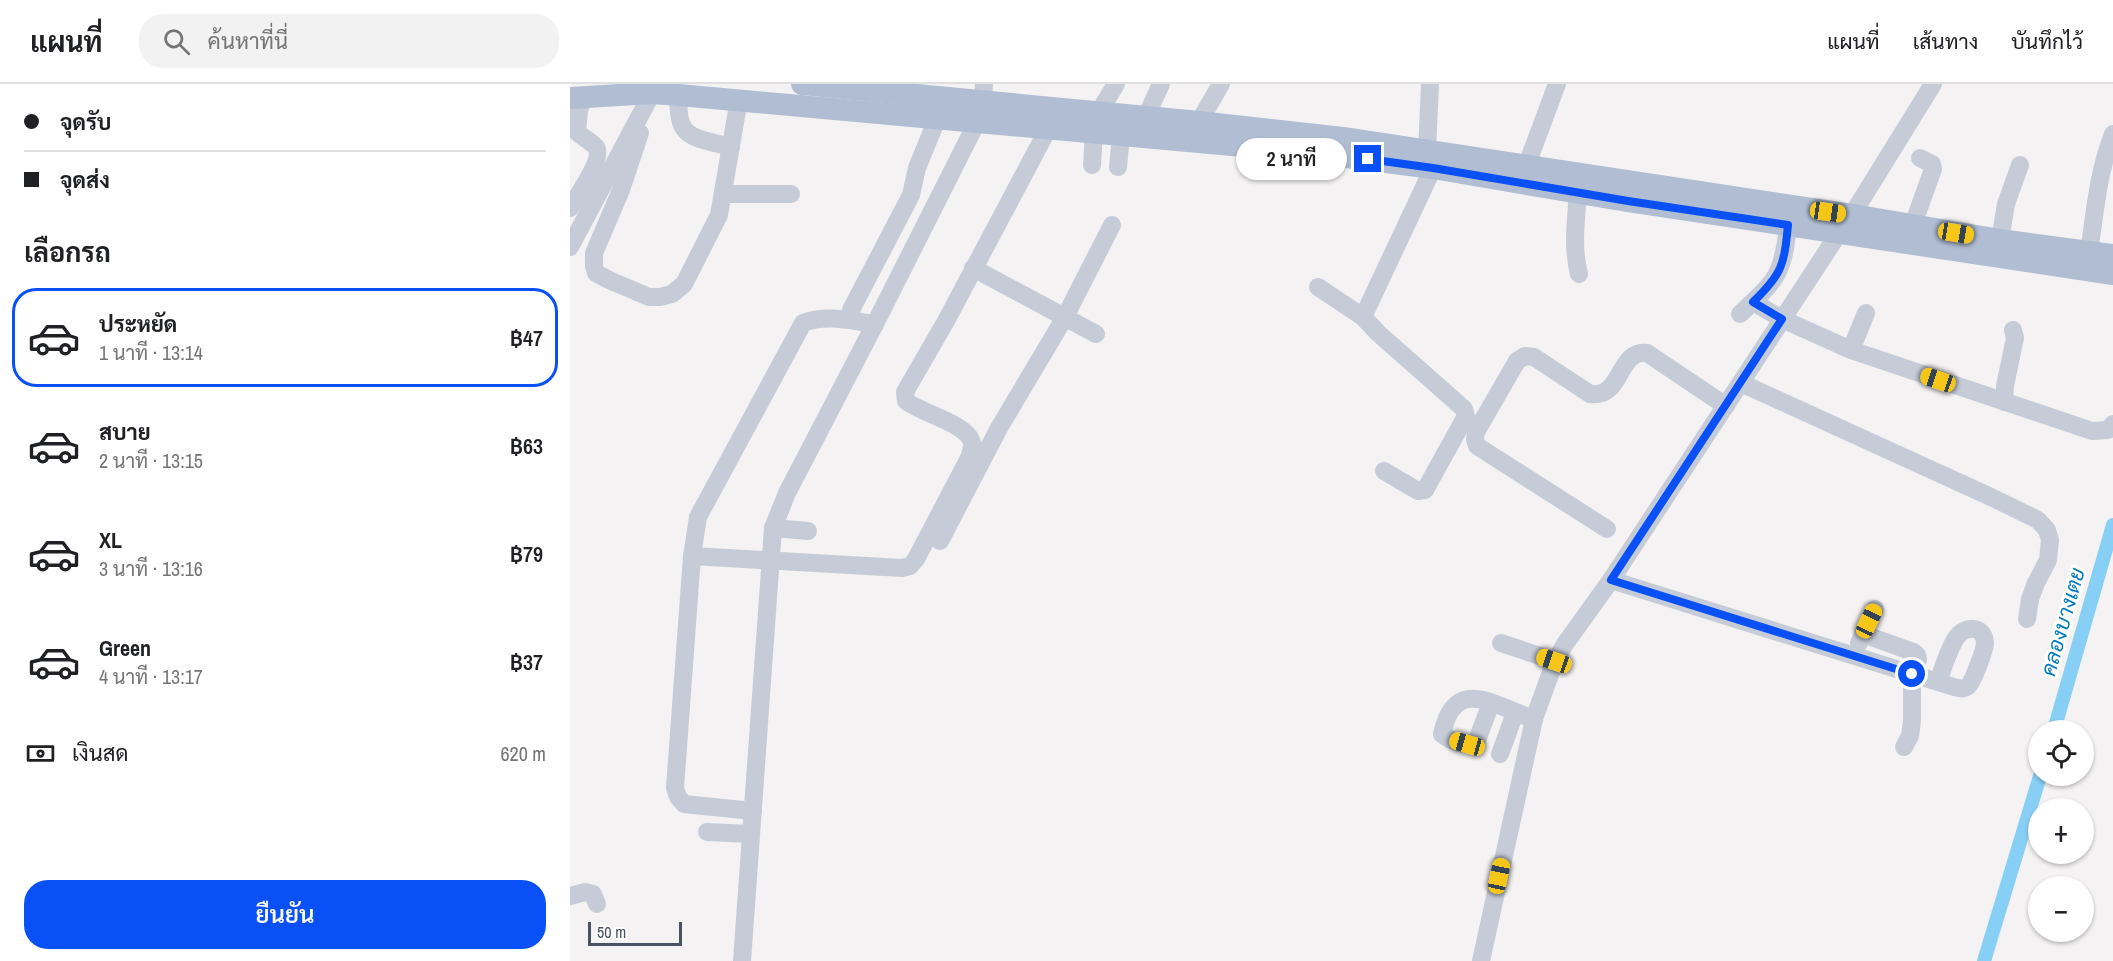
<!DOCTYPE html>
<html lang="th">
<meta charset="utf-8">
<style>
:root{--surface:#fff;--page:#f2f2f2;--text:#202124;--muted:#757577;--line:#e0e0e0;--accent:#0951f7}
body{margin:0;font-family:"Archivo Narrow",Sarabun,sans-serif;background:var(--page);color:var(--text);height:100vh;display:flex;flex-direction:column;font-size:22px;white-space:nowrap}
*{box-sizing:border-box;margin:0}
p{font-size:20px;color:var(--muted)}
.icon{flex:none;width:33px;height:33px;fill:none;stroke:currentColor;stroke-width:2;stroke-linecap:round;stroke-linejoin:round}
.map{position:relative;flex:1;overflow:hidden}
.side{display:flex;flex-direction:column;background:var(--surface);width:570px}
.side>*{flex:none}
.top-card{display:grid;align-content:center;height:132px;padding:0 24px;background:var(--surface)}
.tools{position:absolute;left:1458px;top:636px;display:grid;gap:12px}
.tools a{display:grid;place-items:center;width:66px;height:66px;border-radius:50%;background:var(--surface);box-shadow:0 2px 4px #0004;font-size:30px}
.scale{position:absolute;left:18px;bottom:15px;width:94px;box-sizing:border-box;padding-left:6px;border:3px solid #485262;border-top:0;font-size:16px;line-height:21px;white-space:nowrap;color:#485262;-webkit-text-stroke:4px #fff;paint-order:stroke}
.end{position:absolute;width:27px;height:27px;margin:-14px;border:8px solid #0951f7;background:#fff;box-shadow:0 0 0 3px #fff}
.from{border-radius:50%}
.bubble{position:absolute;height:42px;border-radius:21px;background:var(--surface);box-shadow:0 2px 4px #0004;font-size:20px;font-weight:600;line-height:42px;text-align:center}
.car{position:absolute;width:18px;height:36px;margin:-18px -9px;border-radius:8px;box-shadow:0 0 4px 2px #0007;background:linear-gradient(#f5c518 24%,#345 0 40%,#f5c518 0 76%,#345 0 86%,#f5c518 0)}
.top-card b{display:flex;align-items:center;gap:21px;height:57px;font-size:22px}
.top-card b+b{border-top:2px solid var(--line)}
.top-card i{width:15px;height:15px;background:var(--text)}
ul{padding:0;list-style:none}
li{display:flex;align-items:center;gap:18px;height:99px;margin:0 12px 9px;padding:0 12px;border:3px solid transparent;border-radius:24px}
li div{flex:1}
li b{display:block;font-size:22px}
li em{font-style:normal;font-weight:600}
li.current{border-color:var(--accent)}
li>.icon{width:54px;height:54px;stroke-width:1.5}
h2{padding:0 24px;font-size:27px;line-height:72px}
.pay{display:flex;align-items:center;gap:15px;height:66px;padding:0 24px;font-size:22px}
.pay p{margin-inline-start:auto}
.cta{display:flex;gap:12px;margin-top:auto;padding:12px 24px}
.cta a{flex:1;height:69px;border-radius:24px;background:var(--accent);color:#fff;font-size:24px;font-weight:600;line-height:69px;text-align:center}
header{display:flex;align-items:center;gap:36px;box-sizing:border-box;height:84px;padding:0 30px;background:var(--surface);border-bottom:2px solid var(--line)}
header strong{font-size:28px}
nav{display:flex;gap:33px;margin-inline-start:auto;font-size:21px}
.search{width:420px;height:54px;background:var(--page);display:flex;align-items:center;gap:15px;box-sizing:border-box;padding:0 21px;border-radius:24px;color:var(--muted);font-size:22px}
main{display:flex;flex:1;min-height:0}
.map>svg:first-child{display:block}
.lines{fill:none;stroke-linecap:round;stroke-linejoin:round}
.canal{stroke:#88cff5;stroke-width:14}
.minor{stroke:#c5ccd8;stroke-width:18}
.major{stroke:#b0bdd3;stroke-width:22}
.route{stroke:#0951f7;stroke-width:8}
.labels{text-anchor:middle;stroke-width:6;stroke-linejoin:round;paint-order:stroke}
.water-label{font-size:21px;font-style:italic;fill:#007bbd;stroke:#fff}
</style>
<header>
<strong>แผนที่</strong>
<div class="search"><svg class="icon" aria-label="search" viewBox="0 0 24 24"><circle cx="10" cy="10" r="6"/><path d="M15 15l6 6"/></svg>ค้นหาที่นี่</div>
<nav><a>แผนที่</a><a>เส้นทาง</a><a>บันทึกไว้</a></nav>
</header>
<main>
<section class="side">
<div class="top-card">
<b><i class="from"></i>จุดรับ</b>
<b><i></i>จุดส่ง</b>
</div>
<h2>เลือกรถ</h2>
<ul>
<li class="current"><svg class="icon" aria-label="car" viewBox="0 0 24 24"><path d="M5 17H2v-5l4-1 3-4h7l3 4 3 1v5h-3M9 17h6M6 11h13"/><circle cx="7" cy="17" r="2"/><circle cx="17" cy="17" r="2"/></svg><div><b>ประหยัด</b><p>1 นาที · 13:14</p></div><em>฿47</em></li>
<li><svg class="icon" aria-label="car" viewBox="0 0 24 24"><path d="M5 17H2v-5l4-1 3-4h7l3 4 3 1v5h-3M9 17h6M6 11h13"/><circle cx="7" cy="17" r="2"/><circle cx="17" cy="17" r="2"/></svg><div><b>สบาย</b><p>2 นาที · 13:15</p></div><em>฿63</em></li>
<li><svg class="icon" aria-label="car" viewBox="0 0 24 24"><path d="M5 17H2v-5l4-1 3-4h7l3 4 3 1v5h-3M9 17h6M6 11h13"/><circle cx="7" cy="17" r="2"/><circle cx="17" cy="17" r="2"/></svg><div><b>XL</b><p>3 นาที · 13:16</p></div><em>฿79</em></li>
<li><svg class="icon" aria-label="car" viewBox="0 0 24 24"><path d="M5 17H2v-5l4-1 3-4h7l3 4 3 1v5h-3M9 17h6M6 11h13"/><circle cx="7" cy="17" r="2"/><circle cx="17" cy="17" r="2"/></svg><div><b>Green</b><p>4 นาที · 13:17</p></div><em>฿37</em></li>
</ul>
<div class="pay"><svg class="icon" aria-label="cash" viewBox="0 0 24 24"><path d="M3 7h18v10H3z"/><circle cx="12" cy="12" r="2"/></svg>เงินสด<p>620 m</p></div>
<div class="cta"><a>ยืนยัน</a></div>
</section>
<div class="map">
<svg width="1543" height="877" viewBox="0 0 1543 877">
<rect width="100%" height="100%" fill="#f4f2f2"/>
<g class="lines">
<!-- canal -->
<g class="canal">
<path d="M1484,646L1543,441"/>
<path d="M1414,877L1470,692"/>
</g>
<!-- minor -->
<g class="minor">
<path d="M109,11C105,56 124,53 161,63"/>
<path d="M413,17L414,0"/>
<path d="M529,28L546,0"/>
<path d="M576,33L591,0"/>
<path d="M629,38L651,0"/>
<path d="M70,49L51,106L24,169V182L26,189L39,196L79,213H90L102,210L114,200L149,131L169,15"/>
<path d="M857,67L860,0"/>
<path d="M522,81L524,49"/>
<path d="M548,83L551,51"/>
<path d="M956,83L987,0"/>
<path d="M1008,109C1006,136 1002,163 1009,190"/>
<path d="M153,110H221"/>
<path d="M0,124C7,112 34,75 26,63C22,58 12,53 7,48L9,26L14,12"/>
<path d="M1282,131L1363,0"/>
<path d="M1343,141L1363,85L1362,80L1350,74"/>
<path d="M1430,156L1436,120L1450,81"/>
<path d="M0,163L82,9"/>
<path d="M1519,168C1525,128 1528,88 1543,50"/>
<path d="M403,184L526,250"/>
<path d="M748,203L793,233"/>
<path d="M1183,218L1212,235L1281,266L1522,347L1538,346L1543,340"/>
<path d="M281,226L341,111L347,84L367,35"/>
<path d="M1170,230C1206,196 1213,192 1218,141"/>
<path d="M305,240C281,237 257,230 233,239L128,433L122,472L332,484L340,482L346,475L399,374C401,368 404,362 401,356C394,339 351,329 336,317L335,308L376,237L478,45"/>
<path d="M1281,266L1296,229"/>
<path d="M1171,299L1421,413L1468,436L1477,446L1480,456L1478,476L1466,499L1460,515L1457,535"/>
<path d="M1434,318L1435,302L1445,254L1443,246"/>
<path d="M814,387L848,407L855,406L896,332L894,325L808,249L793,233L863,84"/>
<path d="M203,444L238,447"/>
<path d="M1037,445L907,362L905,355L906,348L947,277L955,272L964,273L1020,310C1053,315 1047,265 1077,269L1156,322"/>
<path d="M370,457L429,344L495,233L542,141"/>
<path d="M122,472L105,704L108,713L114,720L183,727"/>
<path d="M1041,496L1384,603C1389,604 1394,606 1398,602C1403,598 1415,565 1415,559C1414,540 1394,542 1386,554C1378,567 1373,584 1368,598"/>
<path d="M1293,550L1343,568L1347,571L1348,576L1342,590V637L1340,652L1334,663"/>
<path d="M931,559L985,577"/>
<path d="M1289,559L1305,525"/>
<path d="M921,619L906,659C895,663 880,657 872,650C885,589 926,623 964,635"/>
<path d="M930,670L945,629"/>
<path d="M137,748L181,750"/>
<path d="M0,812L15,808L23,810L27,820"/>
<path d="M172,877L203,444L217,409L305,240L407,38"/>
<path d="M911,877L964,635L985,577L995,560L1041,496L1269,149"/>
</g>
<!-- major -->
<g class="major">
<path d="M232,0L629,38L773,54L1282,131L1430,156L1543,171"/>
<path d="M0,14L82,9L109,11L738,68L863,84L1057,117L1543,190"/>
</g>
</g>
<g class="lines">
<!-- route -->
<path class="route" d="M798,75L863,84L1058,117L1218,141C1214,182 1212,190 1183,218L1212,235L1041,496L1342,590"/>
</g>
<g class="labels">
<!-- water labels -->
<g class="water-label">
<text transform="translate(1493 538) rotate(-74)" y="7">คลองบางเตย</text>
</g>
</g>
</svg>
<div class="tools">
<a><svg class="icon" aria-label="locate" viewBox="0 0 24 24"><circle cx="12" cy="12" r="6"/><path d="M12 2v4M12 18v4M2 12h4M18 12h4"/></svg></a>
<a>+</a>
<a>−</a>
</div>
<div class="scale">50 m</div>
<i class="end from" style="left:1342px;top:590px"></i>
<i class="end" style="left:798px;top:75px"></i>
<div class="bubble" style="left:666px;top:54px;width:111px">2 นาที</div>
<i class="car" style="left:1258px;top:128px;rotate:98deg"></i>
<i class="car" style="left:1386px;top:149px;rotate:99deg"></i>
<i class="car" style="left:1368px;top:296px;rotate:289deg"></i>
<i class="car" style="left:1299px;top:537px;rotate:25deg"></i>
<i class="car" style="left:984px;top:577px;rotate:289deg"></i>
<i class="car" style="left:897px;top:660px;rotate:286deg"></i>
<i class="car" style="left:929px;top:792px;rotate:12deg"></i>
</div>
</main>
